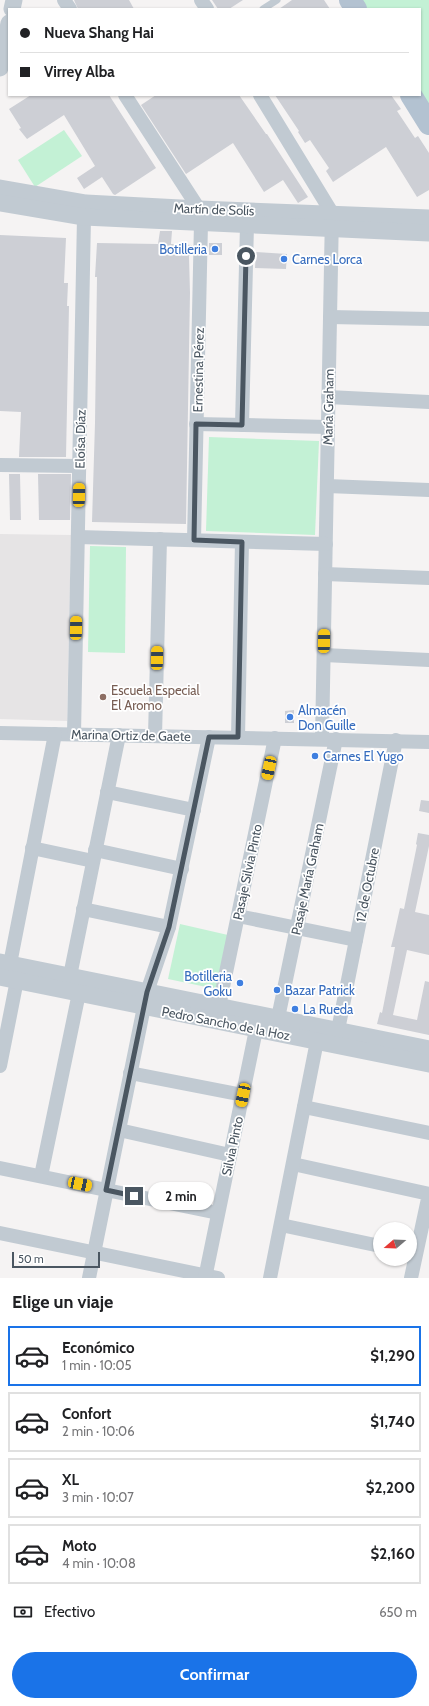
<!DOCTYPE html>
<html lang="es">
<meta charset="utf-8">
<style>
:root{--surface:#fff;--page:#f2f2f2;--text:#202124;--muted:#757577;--line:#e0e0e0;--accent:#1a73e8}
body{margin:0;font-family:Cabin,sans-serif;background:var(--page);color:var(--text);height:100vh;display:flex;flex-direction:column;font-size:15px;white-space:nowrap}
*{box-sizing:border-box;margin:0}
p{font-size:13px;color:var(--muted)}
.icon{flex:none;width:22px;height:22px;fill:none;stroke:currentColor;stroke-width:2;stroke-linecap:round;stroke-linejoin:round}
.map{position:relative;height:1278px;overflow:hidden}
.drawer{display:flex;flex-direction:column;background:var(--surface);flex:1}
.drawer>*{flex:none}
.hud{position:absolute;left:8px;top:8px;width:413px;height:88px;border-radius:0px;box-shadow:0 1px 3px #0004;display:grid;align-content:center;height:88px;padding:0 12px;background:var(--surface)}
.needle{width:26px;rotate:251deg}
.buttons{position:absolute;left:373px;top:1222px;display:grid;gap:8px}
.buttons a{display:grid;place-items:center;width:44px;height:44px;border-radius:50%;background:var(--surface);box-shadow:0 1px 3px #0004;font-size:20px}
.scale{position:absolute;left:12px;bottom:10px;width:88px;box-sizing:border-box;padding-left:4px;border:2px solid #4a5661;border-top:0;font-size:11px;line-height:14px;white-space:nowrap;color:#4a5661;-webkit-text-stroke:3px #fff;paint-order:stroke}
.end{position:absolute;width:18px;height:18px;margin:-9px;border:5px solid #4a5661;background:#fff;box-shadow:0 0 0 2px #fff}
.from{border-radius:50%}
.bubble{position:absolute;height:28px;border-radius:14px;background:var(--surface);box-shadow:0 1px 3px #0004;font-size:13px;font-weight:800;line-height:28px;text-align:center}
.car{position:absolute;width:12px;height:24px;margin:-12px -6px;border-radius:5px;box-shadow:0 0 3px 1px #0007;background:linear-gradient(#f5c518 24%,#345 0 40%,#f5c518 0 76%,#345 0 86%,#f5c518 0)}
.hud b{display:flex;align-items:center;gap:14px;height:38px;font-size:15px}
.hud b+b{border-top:1px solid var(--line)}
.hud i{width:10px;height:10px;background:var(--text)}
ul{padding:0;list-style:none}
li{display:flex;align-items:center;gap:12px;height:60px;margin:0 8px 6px;padding:0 4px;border:2px solid var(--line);border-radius:0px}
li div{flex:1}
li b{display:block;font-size:15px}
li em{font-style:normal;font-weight:800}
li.current{border-color:var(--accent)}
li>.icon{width:36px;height:36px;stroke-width:1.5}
h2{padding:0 12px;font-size:18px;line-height:48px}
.pay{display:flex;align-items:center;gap:10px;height:44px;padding:0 12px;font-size:15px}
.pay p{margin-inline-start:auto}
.button{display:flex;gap:8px;margin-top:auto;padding:8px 12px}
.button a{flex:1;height:46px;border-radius:24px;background:var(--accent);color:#fff;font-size:16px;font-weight:800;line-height:46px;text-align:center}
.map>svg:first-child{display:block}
.education{fill:#e6e4e5}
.green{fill:#c3f1d5}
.building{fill:#cdcfd5}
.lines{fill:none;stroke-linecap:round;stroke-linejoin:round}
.service{stroke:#c1cad2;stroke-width:7}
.minor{stroke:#c1cad2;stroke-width:14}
.tertiary{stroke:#c1cad2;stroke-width:17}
.primary{stroke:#b3c2d1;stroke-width:22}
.route{stroke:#4a5661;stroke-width:5}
.shop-dot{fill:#3f7fe0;stroke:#fff;stroke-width:1.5}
.education-dot{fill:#8d6e63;stroke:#fff;stroke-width:1.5}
.labels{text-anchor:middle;stroke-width:3.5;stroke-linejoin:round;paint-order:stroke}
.street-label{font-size:13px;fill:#4a5661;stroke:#fff}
.shop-label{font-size:13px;fill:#366cbe;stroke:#fff;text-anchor:start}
.education-label{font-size:13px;fill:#785e54;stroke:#fff;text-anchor:start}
</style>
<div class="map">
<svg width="429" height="1278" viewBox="0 0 429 1278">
<rect width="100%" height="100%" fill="#f5f3f3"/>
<!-- education -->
<path class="education" d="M0,534L71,535L67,721L0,719Z"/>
<!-- green -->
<g class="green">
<path d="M355,0H429V116L420,95V9H360Z"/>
<path d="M64,130L82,156L35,187L18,160Z"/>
<path d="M209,437L319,441L315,535L206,531Z"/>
<path d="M90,546L126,547L125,653L88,652Z"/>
<path d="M180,924L228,935L216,989L168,979Z"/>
</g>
<!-- building -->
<g class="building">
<path d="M74,0H129L134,9H78Z"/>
<path d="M212,0H243L229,9H218Z"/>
<path d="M292,0H324L330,9H279Z"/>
<path d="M31,95H109L156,168L115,195L113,194L102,177L84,189L77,178L95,166L64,115L27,139L19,129L21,128L9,109Z"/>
<path d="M156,95H239L266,134H267L308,197L298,203L283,180L264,192L233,143L186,174L141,105Z"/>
<path d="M275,95H391L401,109L397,111L415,138L418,136L429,153V190L417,197L386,147L333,182L326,171L329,168L310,140L305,143L298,132L299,131Z"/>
<path d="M160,231H172L171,244L192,245V254L189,256L190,293L186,524L92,522L95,423L97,277H95L97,243L158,244Z"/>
<path d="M0,235L66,238L64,283H68L67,306H69L66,457H19L21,412L0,411Z"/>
<rect x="209" y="243" width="13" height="12"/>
<path d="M256,252L287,254L286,269L255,268Z"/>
<path d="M9,474H20L21,520H10Z"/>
<path d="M38,474H71L70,520H39Z"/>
<path d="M294,710V723H285V711Z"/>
<path d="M421,800L429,801V813L419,811Z"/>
<path d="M418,833L429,835V846L415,912L429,915V955L407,950L393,1015L417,1020L425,981L429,982V1035L377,1024L380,1012L382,1013L395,947H391L394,935L400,908L404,909L417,845L416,844Z"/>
</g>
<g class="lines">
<!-- service -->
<path class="service" d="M263,9L277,0"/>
<!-- minor -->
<g class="minor">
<path d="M64,0L70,9"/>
<path d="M201,0L207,9"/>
<path d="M125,95L199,209"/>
<path d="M260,95L332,213L322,739"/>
<path d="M330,317L429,319"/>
<path d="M328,397L429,402"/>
<path d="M196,424L328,427"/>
<path d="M242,425L247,225"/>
<path d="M0,465L79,466"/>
<path d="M327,486L429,490"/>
<path d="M78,537L326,544"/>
<path d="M194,540L201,223"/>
<path d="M325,574L429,578"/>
<path d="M324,655L429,660"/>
<path d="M0,733L429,742"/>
<path d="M74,734L84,217"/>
<path d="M155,736L160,539"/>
<path d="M238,737L242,542"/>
<path d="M107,792L194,810"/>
<path d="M32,848L93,861"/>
<path d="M95,850L182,869"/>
<path d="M83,909L169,927"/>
<path d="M238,916L356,940"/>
<path d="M10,964L55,734"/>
<path d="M70,976L119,735"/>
<path d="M219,1006L275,738"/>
<path d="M278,1018L336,739"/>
<path d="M338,1030L396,740"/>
<path d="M0,1066L17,980"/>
<path d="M130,1073L243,1095"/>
<path d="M304,1107L429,1133"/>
<path d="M119,1130L230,1155"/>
<path d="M293,1164L429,1194L411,1278"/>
<path d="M0,1168L218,1213"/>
<path d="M41,1176L79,993"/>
<path d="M281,1225L380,1246"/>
<path d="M0,1233L218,1278"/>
<path d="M89,1278L147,992L169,927L209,737"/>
<path d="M205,1278L258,1020"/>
<path d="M270,1278L319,1031"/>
</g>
<!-- tertiary -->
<g class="tertiary">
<path d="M12,9L14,0"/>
<path d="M0,68L9,23"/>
<path d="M0,188L86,203L199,209L429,218"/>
<path d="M0,203L84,217L429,233"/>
<path d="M0,962L429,1049"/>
<path d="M0,977L429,1064"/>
</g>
<!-- primary -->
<g class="primary">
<path d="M350,0L356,9"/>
<path d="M411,95L429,124"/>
</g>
</g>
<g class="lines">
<!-- route -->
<path class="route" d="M134,1196L106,1190L147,992L169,927L209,737H238L242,542L194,540L196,424L242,425L246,256"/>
</g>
<!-- markers -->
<g class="shop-dot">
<circle cx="215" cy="249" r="4"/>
<circle cx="284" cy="259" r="4"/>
<circle cx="290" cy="717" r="4"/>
<circle cx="315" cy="756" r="4"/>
<circle cx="240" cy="983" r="4"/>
<circle cx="277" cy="990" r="4"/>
<circle cx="295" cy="1009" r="4"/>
</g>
<circle class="education-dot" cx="103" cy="697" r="4"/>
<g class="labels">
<!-- street labels -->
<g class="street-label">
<text transform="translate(214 209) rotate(2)" y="5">Martín de Solís</text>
<text transform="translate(198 370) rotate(-89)" y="5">Ernestina Pérez</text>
<text transform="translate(328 407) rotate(-89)" y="5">María Graham</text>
<text transform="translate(80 439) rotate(-89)" y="5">Eloísa Díaz</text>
<text transform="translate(131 735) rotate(1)" y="5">Marina Ortiz de Gaete</text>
<text transform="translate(247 872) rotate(-78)" y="5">Pasaje Silvia Pinto</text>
<text transform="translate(307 879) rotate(-78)" y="5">Pasaje María Graham</text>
<text transform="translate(367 885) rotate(-79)" y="5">12 de Octubre</text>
<text transform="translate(226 1023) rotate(11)" y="5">Pedro Sancho de la Hoz</text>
<text transform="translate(232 1146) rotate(-78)" y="5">Silvia Pinto</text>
</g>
<!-- shop labels -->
<g class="shop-label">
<text x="207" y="254" text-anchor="end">Botilleria</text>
<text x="292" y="264">Carnes Lorca</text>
<text x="298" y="715">Almacén<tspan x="298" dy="15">Don Guille</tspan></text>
<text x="323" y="761">Carnes El Yugo</text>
<text x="232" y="981" text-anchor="end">Botilleria<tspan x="232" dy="15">Goku</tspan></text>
<text x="285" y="995">Bazar Patrick</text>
<text x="303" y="1014">La Rueda</text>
</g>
<!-- education labels -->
<g class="education-label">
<text x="111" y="695">Escuela Especial<tspan x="111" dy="15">El Aromo</tspan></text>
</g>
</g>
</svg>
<div class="buttons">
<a><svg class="needle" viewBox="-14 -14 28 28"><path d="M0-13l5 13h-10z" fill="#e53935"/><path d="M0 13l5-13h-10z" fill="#757577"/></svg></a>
</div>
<div class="scale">50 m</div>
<i class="end from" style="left:246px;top:256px"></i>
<i class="end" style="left:134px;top:1196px"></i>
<div class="bubble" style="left:148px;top:1182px;width:66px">2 min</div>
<i class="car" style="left:79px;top:495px;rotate:1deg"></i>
<i class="car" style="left:76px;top:628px;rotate:1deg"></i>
<i class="car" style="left:324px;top:641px;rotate:1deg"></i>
<i class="car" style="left:157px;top:658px;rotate:1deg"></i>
<i class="car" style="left:269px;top:768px;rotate:192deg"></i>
<i class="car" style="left:243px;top:1095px;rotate:192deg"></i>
<i class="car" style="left:80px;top:1184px;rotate:102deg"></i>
<div class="hud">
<b><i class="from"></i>Nueva Shang Hai</b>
<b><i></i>Virrey Alba</b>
</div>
</div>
<section class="drawer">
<h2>Elige un viaje</h2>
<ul>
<li class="current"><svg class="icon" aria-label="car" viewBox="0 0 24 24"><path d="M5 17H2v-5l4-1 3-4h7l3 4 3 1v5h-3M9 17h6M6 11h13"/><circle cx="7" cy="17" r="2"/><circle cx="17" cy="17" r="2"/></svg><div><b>Económico</b><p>1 min · 10:05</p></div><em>$1,290</em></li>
<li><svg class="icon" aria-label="car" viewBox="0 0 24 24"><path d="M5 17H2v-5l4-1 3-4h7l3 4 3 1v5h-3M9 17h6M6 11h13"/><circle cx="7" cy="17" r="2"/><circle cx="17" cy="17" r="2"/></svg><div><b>Confort</b><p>2 min · 10:06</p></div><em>$1,740</em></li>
<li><svg class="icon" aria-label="car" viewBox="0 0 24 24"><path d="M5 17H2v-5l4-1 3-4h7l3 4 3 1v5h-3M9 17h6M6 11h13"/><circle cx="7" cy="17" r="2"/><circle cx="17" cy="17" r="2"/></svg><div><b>XL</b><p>3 min · 10:07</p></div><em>$2,200</em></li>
<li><svg class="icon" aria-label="car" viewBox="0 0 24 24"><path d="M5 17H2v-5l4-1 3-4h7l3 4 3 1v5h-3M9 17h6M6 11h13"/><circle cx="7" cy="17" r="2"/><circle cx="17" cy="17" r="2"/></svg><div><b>Moto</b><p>4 min · 10:08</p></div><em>$2,160</em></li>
</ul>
<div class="pay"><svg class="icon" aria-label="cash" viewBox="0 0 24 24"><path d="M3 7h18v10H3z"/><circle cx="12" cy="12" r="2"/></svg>Efectivo<p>650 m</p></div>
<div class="button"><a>Confirmar</a></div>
</section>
